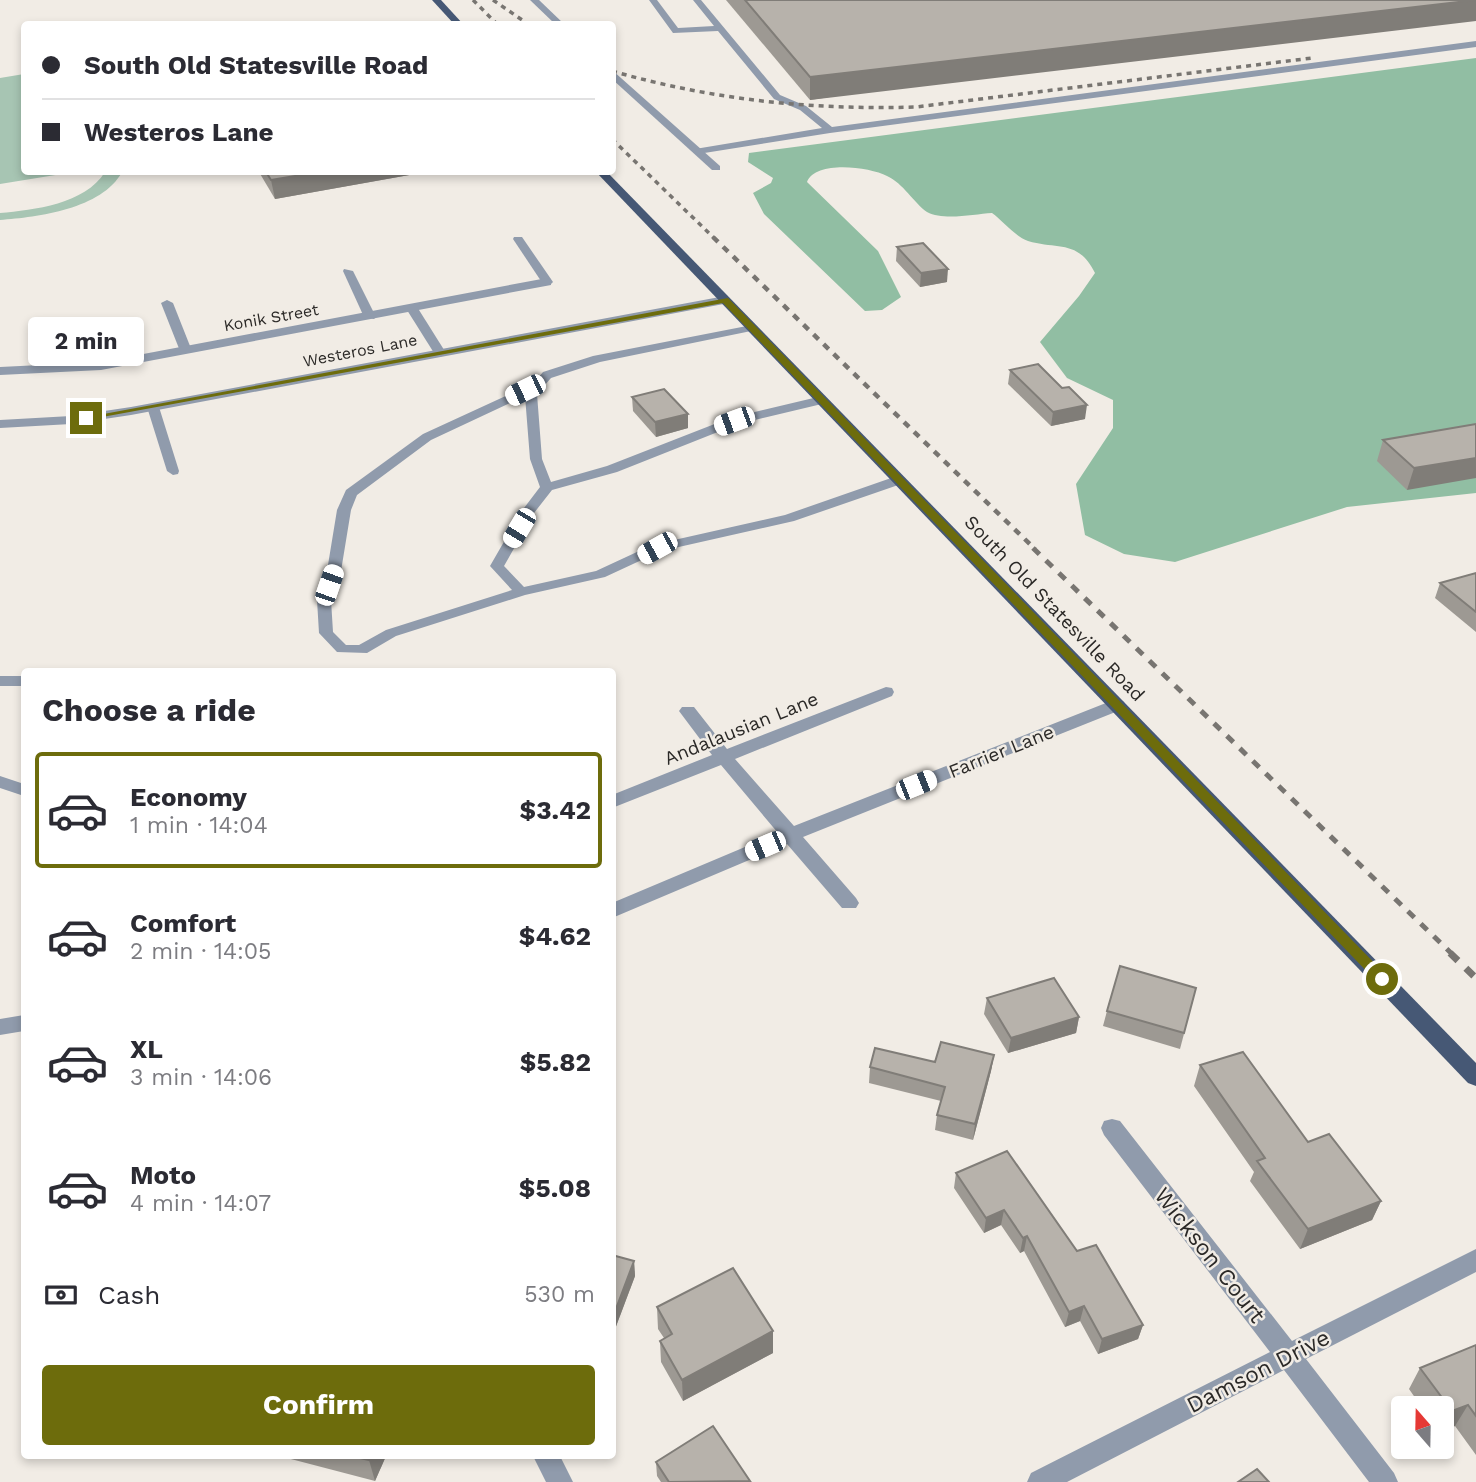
<!DOCTYPE html>
<meta charset="utf-8">
<style>
:root{--surface:#fff;--page:#f7f7f7;--text:#2b2b33;--muted:#7c7c81;--line:#e1e1e2;--accent:#6d6c0c}
body{margin:0;font-family:"Work Sans",sans-serif;background:var(--page);color:var(--text);height:100vh;display:flex;flex-direction:column;font-size:26px;white-space:nowrap}
*{box-sizing:border-box;margin:0}
p{font-size:23px;color:var(--muted)}
.icon{flex:none;width:38px;height:38px;fill:none;stroke:currentColor;stroke-width:2;stroke-linecap:round;stroke-linejoin:round}
.map{position:relative;flex:1;overflow:hidden}
.sheet{position:absolute;left:21px;top:668px;width:595px;height:791px;display:flex;flex-direction:column;background:var(--surface);border-radius:7px;box-shadow:0 4px 10px #0003}
.sheet>*{flex:none}
.banner{position:absolute;left:21px;top:21px;width:595px;height:154px;border-radius:7px;box-shadow:0 4px 10px #0003;display:grid;align-content:center;height:154px;padding:0 21px;background:var(--surface)}
.needle{width:46px;rotate:340deg}
.buttons{position:absolute;left:1391px;top:1396px;display:grid;gap:14px}
.buttons a{display:grid;place-items:center;width:63px;height:63px;border-radius:7px;background:var(--surface);box-shadow:0 4px 10px #0003;font-size:35px}
.end{position:absolute;width:32px;height:32px;margin:-16px;border:9px solid #6d6c0c;background:#fff;box-shadow:0 0 0 4px #fff}
.from{border-radius:50%}
.bubble{position:absolute;height:49px;border-radius:7px;background:var(--surface);box-shadow:0 4px 10px #0003;font-size:23px;font-weight:700;line-height:49px;text-align:center}
.car{position:absolute;width:21px;height:42px;margin:-21px -10px;border-radius:9px;box-shadow:0 0 5px 2px #0007;background:linear-gradient(#fff 24%,#345 0 40%,#fff 0 76%,#345 0 86%,#fff 0)}
.banner b{display:flex;align-items:center;gap:24px;height:66px;font-size:26px}
.banner b+b{border-top:2px solid var(--line)}
.banner i{width:18px;height:18px;background:var(--text)}
ul{padding:0;list-style:none}
li{display:flex;align-items:center;gap:21px;height:116px;margin:0 14px 10px;padding:0 7px;border:4px solid transparent;border-radius:7px}
li div{flex:1}
li b{display:block;font-size:26px}
li em{font-style:normal;font-weight:700}
li.selected{border-color:var(--accent)}
li>.icon{width:63px;height:63px;stroke-width:1.5}
h2{padding:0 21px;font-size:32px;line-height:84px}
.pay{display:flex;align-items:center;gap:18px;height:77px;padding:0 21px;font-size:26px}
.pay p{margin-inline-start:auto}
.action{display:flex;gap:14px;margin-top:auto;padding:14px 21px}
.action a{flex:1;height:80px;border-radius:7px;background:var(--accent);color:#fff;font-size:28px;font-weight:700;line-height:80px;text-align:center}
.map>svg:first-child{display:block}
.green{fill:#a7c5b3}
.forest{fill:#91bea3}
.lines{fill:none;stroke-linecap:round;stroke-linejoin:round}
.lane{fill:#909bac;fill-rule:evenodd}
.street{fill:#909bac;fill-rule:evenodd}
.primary{fill:#465875;fill-rule:evenodd}
.rail-far3{stroke:#787571;stroke-width:3.5;stroke-dasharray:5 5;stroke-linecap:butt}
.rail-far2{stroke:#787571;stroke-width:4.5;stroke-dasharray:7 7;stroke-linecap:butt}
.rail-far1{stroke:#787571;stroke-width:5;stroke-dasharray:9 9;stroke-linecap:butt}
.rail{stroke:#787571;stroke-width:7;stroke-dasharray:11 11;stroke-linecap:butt}
.wall{fill:#9d9993}
.shaded-wall{fill:#807d78}
.building{fill:#b7b2ab;stroke:#807d78;stroke-width:2}
.route{fill:#6d6c0c}
.labels{text-anchor:middle;stroke-width:5;stroke-linejoin:round;paint-order:stroke}
.far-street-label{font-size:16px;fill:#2b2927;stroke:#f1ece5}
.street-label{font-size:19px;fill:#2b2927;stroke:#f1ece5}
.near-street-label{font-size:23px;fill:#2b2927;stroke:#f1ece5}
</style>
<div class="map">
<svg width="1476" height="1482" viewBox="0 0 1476 1482">
<rect width="100%" height="100%" fill="#f1ece5"/>
<!-- green -->
<g class="green">
<path d="M24,74V172H74L0,184V78Z"/>
<path d="M105,172H122C102,209 38,217 0,220V213C34,210 85,204 105,172Z"/>
</g>
<!-- forest -->
<path class="forest" d="M1476,58V493L1347,507L1175,562L1124,554L1085,535L1076,484L1113,428V400L1067,378L1040,342L1079,296L1095,273C1078,239 1058,250 1028,241C1016,237 1003,221 992,213C974,214 944,221 927,212C914,203 903,183 887,176C869,167 816,160 807,182L878,251L901,297L882,310L865,311L764,214L753,193L771,183L773,178L748,162L749,153Z"/>
<g class="lines">
<!-- lane -->
<g class="lane">
<path d="M649,0H657L678,28L714,26L693,0H701L780,95L806,106L832,127L1476,41V47L830,133L698,154L695,153V149L822,128L800,110L774,99L718,31L673,33Z"/>
<path d="M514,237H522L553,282L551,284H543L513,239Z"/>
<path d="M344,269L353,271L376,317L374,319L364,317L343,271Z"/>
<path d="M167,300L173,303L192,351L190,353H182L180,351L161,303Z"/>
<path d="M413,307L419,310L446,353L444,355L440,357L434,353L407,310Z"/>
<path d="M752,325L758,328L756,330L600,362L551,378L537,394L542,459L551,482L607,466L730,418L822,396L828,400L826,403L738,424L617,472L552,490L534,513L504,566L524,587L596,571L652,545L785,515L894,477H904V483L794,521L661,551L605,577L525,595L396,636L367,653L337,652L319,633L317,600L327,571L337,510L346,490L423,434L534,383L543,372L593,356ZM525,396L530,459L540,487L521,512L490,566L512,590L386,630L359,645H346L333,632L331,600L341,571L351,510L357,495L431,440Z"/>
<path d="M153,403L159,407L179,471L178,474L173,475L167,471L147,407Z"/>
</g>
<!-- street -->
<g class="street">
<path d="M530,0H539L564,24H555Z"/>
<path d="M612,70L720,166V170H712L612,79Z"/>
<path d="M547,278L551,279V285L101,370L0,375V367L101,362Z"/>
<path d="M725,296L731,300L729,303L131,415L71,424L0,428V420L71,416L131,407Z"/>
<rect x="0" y="676" width="24" height="10"/>
<path d="M886,687L892,688L894,692L892,696L735,759L794,826L1111,701H1123L1126,705L1123,709L803,837L856,898L859,903L856,908H842L787,844L612,918V903L778,833L721,765L612,808V795L712,755L679,711L682,707H694L727,749Z"/>
<path d="M0,776L24,784V796L0,788Z"/>
<path d="M24,1015V1031L0,1035V1019Z"/>
<path d="M1112,1119L1120,1121L1292,1341L1476,1249V1272L1306,1359L1394,1473L1398,1482H1369L1284,1370L1067,1482H1027L1031,1473L1270,1352L1104,1135L1101,1128L1104,1121Z"/>
<path d="M533,1456H560L573,1482H546Z"/>
</g>
<!-- primary -->
<g class="primary">
<path d="M432,0H441L463,24H454Z"/>
<path d="M596,172H607L1476,1063V1086L1468,1083Z"/>
</g>
<!-- rail-far3 -->
<g class="rail-far3">
<path d="M473,0L497,24"/>
<path d="M493,0L528,24"/>
<path d="M612,71C713,100 811,110 916,107L1312,58"/>
<path d="M612,139L715,239"/>
</g>
<!-- rail-far2 -->
<path class="rail-far2" d="M713,237L1035,549"/>
<!-- rail-far1 -->
<path class="rail-far1" d="M1033,548L1452,954"/>
<!-- rail -->
<path class="rail" d="M1450,953L1476,978"/>
</g>
<!-- wall -->
<g class="wall">
<path d="M726,0H1476L810,100Z"/>
<path d="M259,172H426L275,199Z"/>
<path d="M897,247L947,282L920,287L896,261Z"/>
<path d="M1010,370L1062,388L1085,419L1051,426L1008,384Z"/>
<path d="M632,397L688,428L656,437L633,411Z"/>
<path d="M1476,424L1407,490L1377,461L1383,440Z"/>
<path d="M1476,573V632L1435,598L1440,583Z"/>
<path d="M1196,988L1180,1049L1103,1026L1107,1011Z"/>
<path d="M987,998L1079,1017L1076,1033L1008,1053L984,1014Z"/>
<path d="M994,1055L991,1071L973,1140L935,1130L937,1115L941,1101L869,1083L870,1067Z"/>
<path d="M1200,1065L1308,1142L1381,1201L1372,1220L1300,1249L1250,1181L1254,1172L1194,1086Z"/>
<path d="M956,1173L1077,1251L1143,1325L1138,1339L1098,1354L1080,1321L1065,1327L1024,1251L1020,1253L1001,1225L984,1233L954,1188Z"/>
<path d="M612,1255L634,1261L635,1276L615,1329L612,1328Z"/>
<path d="M657,1307L773,1353L683,1401L661,1362L660,1341L664,1338L658,1329Z"/>
<path d="M1476,1345V1455L1455,1426L1442,1431V1409H1423L1409,1389L1420,1368Z"/>
<path d="M286,1456H386L375,1481L287,1458Z"/>
<path d="M656,1462L750,1481V1482H661L657,1476Z"/>
</g>
<!-- shaded-wall -->
<g class="shaded-wall">
<path d="M1476,0V21L810,100V77Z"/>
<path d="M319,172H426L275,199L271,180Z"/>
<path d="M948,269L947,282L920,287L921,273Z"/>
<path d="M1087,405L1085,419L1051,426L1053,412Z"/>
<path d="M688,414V428L656,437L655,422Z"/>
<path d="M1476,458V478L1407,490L1414,468Z"/>
<path d="M1079,1017L1076,1033L1008,1053L1011,1038Z"/>
<path d="M994,1055L991,1071L973,1140L975,1124Z"/>
<path d="M1381,1201L1372,1220L1300,1249L1308,1229Z"/>
<path d="M1004,1210L1001,1225L984,1233L986,1218Z"/>
<path d="M1027,1236L1024,1251L1020,1253L1023,1238Z"/>
<path d="M634,1261L635,1276L615,1329L614,1314Z"/>
<path d="M1084,1306L1080,1321L1065,1327L1069,1312Z"/>
<path d="M1143,1325L1138,1339L1098,1354L1102,1339Z"/>
<path d="M773,1331V1353L683,1401L682,1380Z"/>
<path d="M1468,1405L1455,1426L1442,1431V1428L1452,1411Z"/>
<path d="M370,1456H386L375,1481L369,1460Z"/>
</g>
<!-- building -->
<g class="building">
<path d="M745,0H1476L810,77Z"/>
<path d="M266,172H319L271,180Z"/>
<path d="M923,243L948,269L921,273L897,247Z"/>
<path d="M1038,364L1062,388L1069,387L1087,405L1053,412L1010,370Z"/>
<path d="M664,389L688,414L655,422L632,397Z"/>
<path d="M1476,424V458L1414,468L1383,440Z"/>
<path d="M1476,573V612L1440,583Z"/>
<path d="M1120,966L1196,988L1184,1033L1107,1011Z"/>
<path d="M1054,978L1079,1017L1011,1038L987,998Z"/>
<path d="M941,1042L994,1055L975,1124L937,1115L945,1087L870,1067L875,1048L935,1062Z"/>
<path d="M1243,1052L1308,1142L1329,1134L1381,1201L1308,1229L1257,1161L1265,1158L1200,1065Z"/>
<path d="M1007,1151L1077,1251L1096,1245L1143,1325L1102,1339L1084,1306L1069,1312L1027,1236L1023,1238L1004,1210L986,1218L956,1173Z"/>
<path d="M612,1255L634,1261L614,1314H612Z"/>
<path d="M733,1268L773,1331L682,1380L660,1341L672,1334L657,1307Z"/>
<path d="M1476,1345V1416L1468,1405L1452,1411L1420,1368Z"/>
<path d="M713,1426L750,1481L669,1482L656,1462Z"/>
<path d="M351,1456H370L369,1460Z"/>
<path d="M1257,1469L1269,1482H1238Z"/>
</g>
<!-- route -->
<path class="route" d="M728,298L1386,975V982H1377L723,303L86,420L82,418Z"/>
<g class="labels">
<!-- far-street labels -->
<g class="far-street-label">
<text transform="translate(271 317) rotate(-10)" y="6">Konik Street</text>
<text transform="translate(360 350) rotate(-11)" y="6">Westeros Lane</text>
</g>
<!-- street labels -->
<g class="street-label">
<text transform="translate(1055 608) rotate(46)" y="7">South Old Statesville Road</text>
<text transform="translate(741 728) rotate(-22)" y="7">Andalausian Lane</text>
<text transform="translate(1001 751) rotate(-22)" y="7">Farrier Lane</text>
</g>
<!-- near-street labels -->
<g class="near-street-label">
<text transform="translate(1210 1255) rotate(52)" y="8">Wickson Court</text>
<text transform="translate(1258 1371) rotate(-27)" y="8">Damson Drive</text>
</g>
</g>
</svg>
<div class="buttons">
<a><svg class="needle" viewBox="-14 -14 28 28"><path d="M0-13l5 13h-10z" fill="#e53935"/><path d="M0 13l5-13h-10z" fill="#7c7c81"/></svg></a>
</div>
<i class="end from" style="left:1382px;top:979px"></i>
<i class="end" style="left:86px;top:418px"></i>
<div class="bubble" style="left:28px;top:317px;width:116px">2 min</div>
<i class="car" style="left:525px;top:390px;rotate:244deg"></i>
<i class="car" style="left:734px;top:421px;rotate:250deg"></i>
<i class="car" style="left:519px;top:528px;rotate:211deg"></i>
<i class="car" style="left:657px;top:548px;rotate:241deg"></i>
<i class="car" style="left:329px;top:585px;rotate:19deg"></i>
<i class="car" style="left:916px;top:785px;rotate:68deg"></i>
<i class="car" style="left:765px;top:846px;rotate:247deg"></i>
<div class="banner">
<b><i class="from"></i>South Old Statesville Road</b>
<b><i></i>Westeros Lane</b>
</div>
<section class="sheet">
<h2>Choose a ride</h2>
<ul>
<li class="selected"><svg class="icon" aria-label="car" viewBox="0 0 24 24"><path d="M5 17H2v-5l4-1 3-4h7l3 4 3 1v5h-3M9 17h6M6 11h13"/><circle cx="7" cy="17" r="2"/><circle cx="17" cy="17" r="2"/></svg><div><b>Economy</b><p>1 min · 14:04</p></div><em>$3.42</em></li>
<li><svg class="icon" aria-label="car" viewBox="0 0 24 24"><path d="M5 17H2v-5l4-1 3-4h7l3 4 3 1v5h-3M9 17h6M6 11h13"/><circle cx="7" cy="17" r="2"/><circle cx="17" cy="17" r="2"/></svg><div><b>Comfort</b><p>2 min · 14:05</p></div><em>$4.62</em></li>
<li><svg class="icon" aria-label="car" viewBox="0 0 24 24"><path d="M5 17H2v-5l4-1 3-4h7l3 4 3 1v5h-3M9 17h6M6 11h13"/><circle cx="7" cy="17" r="2"/><circle cx="17" cy="17" r="2"/></svg><div><b>XL</b><p>3 min · 14:06</p></div><em>$5.82</em></li>
<li><svg class="icon" aria-label="car" viewBox="0 0 24 24"><path d="M5 17H2v-5l4-1 3-4h7l3 4 3 1v5h-3M9 17h6M6 11h13"/><circle cx="7" cy="17" r="2"/><circle cx="17" cy="17" r="2"/></svg><div><b>Moto</b><p>4 min · 14:07</p></div><em>$5.08</em></li>
</ul>
<div class="pay"><svg class="icon" aria-label="cash" viewBox="0 0 24 24"><path d="M3 7h18v10H3z"/><circle cx="12" cy="12" r="2"/></svg>Cash<p>530 m</p></div>
<div class="action"><a>Confirm</a></div>
</section>
</div>
